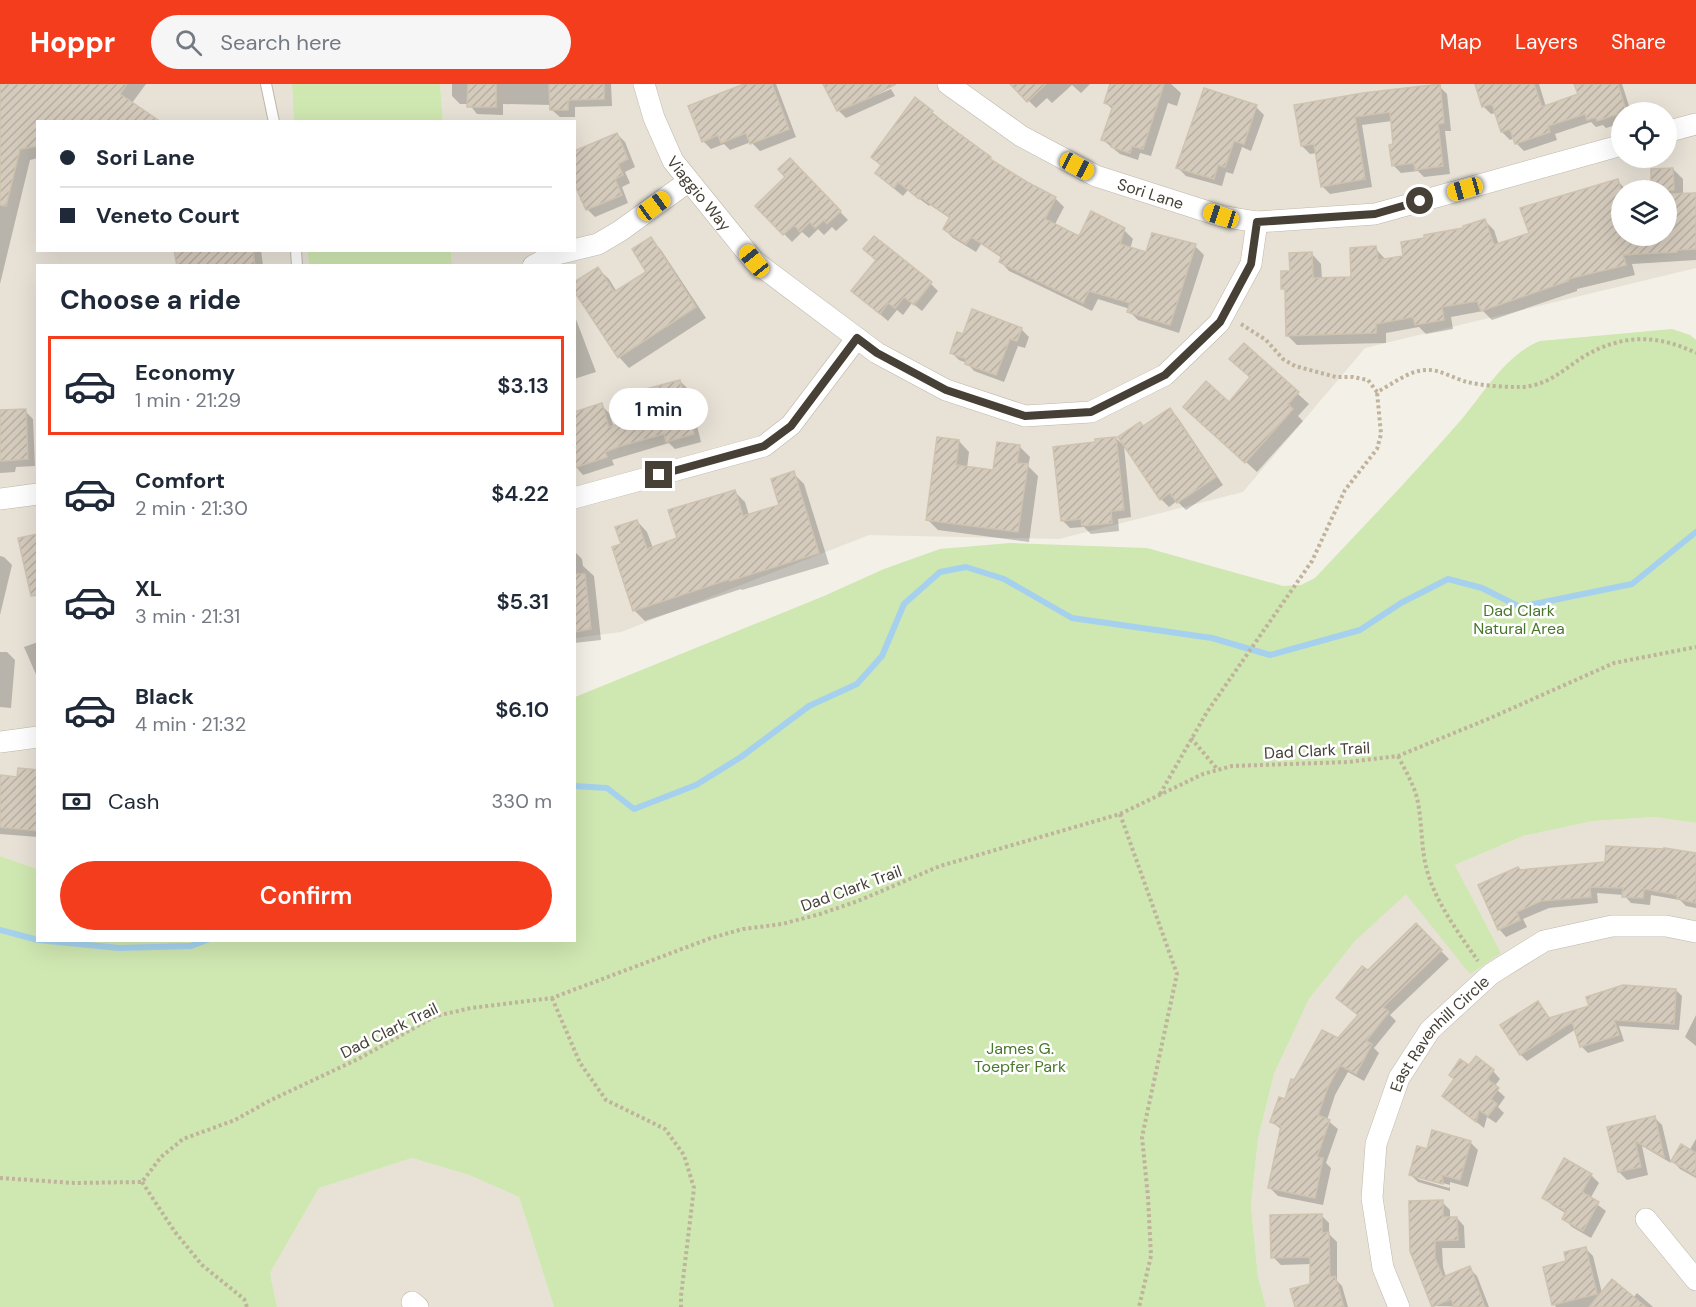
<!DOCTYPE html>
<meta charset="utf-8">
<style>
:root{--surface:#fff;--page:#f6f6f7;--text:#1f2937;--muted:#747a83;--line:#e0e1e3;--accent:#f43d1d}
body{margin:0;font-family:"DM Sans",sans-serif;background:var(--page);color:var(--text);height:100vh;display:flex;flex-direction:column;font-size:22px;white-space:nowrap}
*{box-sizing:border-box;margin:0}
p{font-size:20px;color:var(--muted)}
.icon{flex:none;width:33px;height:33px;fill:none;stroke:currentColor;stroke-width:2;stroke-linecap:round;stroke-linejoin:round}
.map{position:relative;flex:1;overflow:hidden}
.side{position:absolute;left:36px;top:180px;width:540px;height:678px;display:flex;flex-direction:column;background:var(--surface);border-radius:0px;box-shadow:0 6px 24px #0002}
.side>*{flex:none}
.guide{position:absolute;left:36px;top:36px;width:540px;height:132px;border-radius:0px;box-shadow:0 6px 24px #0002;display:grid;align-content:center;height:132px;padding:0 24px;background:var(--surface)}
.buttons{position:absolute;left:1611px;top:18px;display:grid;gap:12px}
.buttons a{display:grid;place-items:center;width:66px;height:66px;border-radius:50%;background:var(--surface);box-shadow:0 6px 24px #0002;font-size:30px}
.end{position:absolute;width:27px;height:27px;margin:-14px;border:8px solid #464036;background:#fff;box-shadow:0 0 0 3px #fff}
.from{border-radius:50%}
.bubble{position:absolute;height:42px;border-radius:21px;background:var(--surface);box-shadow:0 6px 24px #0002;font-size:20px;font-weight:600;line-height:42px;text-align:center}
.car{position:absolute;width:18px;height:36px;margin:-18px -9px;border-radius:8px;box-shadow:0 0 4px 2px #0007;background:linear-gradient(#f5c518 24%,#345 0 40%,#f5c518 0 76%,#345 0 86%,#f5c518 0)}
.guide b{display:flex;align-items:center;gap:21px;height:57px;font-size:22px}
.guide b+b{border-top:2px solid var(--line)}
.guide i{width:15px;height:15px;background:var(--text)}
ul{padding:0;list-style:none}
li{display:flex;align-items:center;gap:18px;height:99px;margin:0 12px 9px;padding:0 12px;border:3px solid transparent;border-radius:0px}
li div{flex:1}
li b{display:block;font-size:22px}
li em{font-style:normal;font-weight:600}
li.current{border-color:var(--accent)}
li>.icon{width:54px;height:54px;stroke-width:1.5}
h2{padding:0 24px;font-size:27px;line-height:72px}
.pay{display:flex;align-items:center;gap:15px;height:66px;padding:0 24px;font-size:22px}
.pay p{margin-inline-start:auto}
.cta{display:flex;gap:12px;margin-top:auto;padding:12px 24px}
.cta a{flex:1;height:69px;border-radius:36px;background:var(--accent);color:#fff;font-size:24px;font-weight:600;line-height:69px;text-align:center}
header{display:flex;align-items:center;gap:36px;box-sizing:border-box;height:84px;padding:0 30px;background:var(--accent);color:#fff}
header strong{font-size:28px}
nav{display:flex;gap:33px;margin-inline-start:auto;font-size:21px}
.search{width:420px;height:54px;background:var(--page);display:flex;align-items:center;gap:15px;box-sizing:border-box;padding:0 21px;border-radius:33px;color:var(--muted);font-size:22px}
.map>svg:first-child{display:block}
.residential{fill:#e7e1d6;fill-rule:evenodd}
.green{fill:#cfe7b1}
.shadow{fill:#0003;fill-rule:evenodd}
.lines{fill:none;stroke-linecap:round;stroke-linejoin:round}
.stream{stroke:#a5d1ee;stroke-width:6}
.building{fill:url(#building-hatch);stroke:#cfc3b0;stroke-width:1.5}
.service-casing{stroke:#bfb7aa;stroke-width:12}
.minor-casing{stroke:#bfb7aa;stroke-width:22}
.path{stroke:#c0b39c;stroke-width:4;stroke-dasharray:3 3;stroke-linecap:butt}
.service{stroke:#fff;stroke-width:10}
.minor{stroke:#fff;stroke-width:21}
.route{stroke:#464036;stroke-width:8}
.labels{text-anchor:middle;stroke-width:5;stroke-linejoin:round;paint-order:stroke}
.street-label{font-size:16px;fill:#464036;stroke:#fff}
.park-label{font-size:16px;fill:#48772b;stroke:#fff}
</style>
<header>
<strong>Hoppr</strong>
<div class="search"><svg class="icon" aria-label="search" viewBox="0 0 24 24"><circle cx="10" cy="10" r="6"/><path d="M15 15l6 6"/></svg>Search here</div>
<nav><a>Map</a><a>Layers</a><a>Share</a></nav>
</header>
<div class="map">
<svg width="1696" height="1223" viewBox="0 0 1696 1223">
<defs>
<pattern id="building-hatch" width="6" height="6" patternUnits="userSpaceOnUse" patternTransform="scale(1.5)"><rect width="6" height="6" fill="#d5cbbd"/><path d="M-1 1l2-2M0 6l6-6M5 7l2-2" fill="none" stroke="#b8afa3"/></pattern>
</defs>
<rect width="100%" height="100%" fill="#f3f0e7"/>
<!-- residential -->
<g class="residential">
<path d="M0,0H292L294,37L38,38V166L307,167L309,181L38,182L37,785L0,772Z"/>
<path d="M440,0H1696V184L1365,264L1243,408L1059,455L869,451L621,548L575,554L574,182L452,181L451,167L574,166V38L443,37ZM1622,28H1666V74H1622ZM1622,106H1666V152H1622Z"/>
<path d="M1654,733L1696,739V1223H1266L1258,1193L1251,1122L1258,1055L1274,990L1309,915L1355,857L1406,809L1501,869L1455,781L1523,752L1593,737Z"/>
<path d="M412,1074L469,1091L519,1113L554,1223H277L270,1189L319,1104Z"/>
</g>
<!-- green -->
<g class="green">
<path d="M292,0H440L443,37H294Z"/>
<path d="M307,167H451L452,181H309Z"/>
<path d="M1672,245L1690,251L1696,256V739L1654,733L1593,737L1523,752L1455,781L1501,869L1470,890L1406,810L1355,857L1309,915L1274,990L1258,1055L1251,1122L1258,1193L1266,1223H554L519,1113L469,1091L412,1074L319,1104L270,1189L277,1223H0V772L37,785L38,856H574L575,613L824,512L884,485L940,465L1010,459L1147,464L1283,502L1301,501L1315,494C1364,442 1414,390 1461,336C1484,309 1506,270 1540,257Z"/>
</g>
<!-- shadow -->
<g class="shadow">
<path d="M0,0H146L132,19L38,38V74L30,76L0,200Z"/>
<path d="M452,0H611L612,22L575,23V33H560L552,26V21L503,20V31L477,30L469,20H460L452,12Z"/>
<path d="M748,0H776L796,53L760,67L751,58L730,66L724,60L711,65L703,57Z"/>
<path d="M1012,0H1090L1081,9L1072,1L1052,19L1047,14L1036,24Z"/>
<path d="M1111,0H1171L1181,9L1177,22L1168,19L1151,72L1140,69L1138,76L1120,70L1103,56L1113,26L1105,18Z"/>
<path d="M1476,0H1539L1546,23L1580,11L1576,0H1622L1631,28H1622V39L1606,44L1603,41L1596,43L1591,38L1555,50L1557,56L1524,67L1516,59L1515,54L1510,56L1502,48L1496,29L1491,30L1483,22Z"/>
<path d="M1439,2L1447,10L1451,47H1445L1450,90L1424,93L1418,87L1401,89L1393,81L1395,61L1392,37L1362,41L1372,103L1330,110L1322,102L1317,69L1310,70L1302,62L1296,22Z"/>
<path d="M891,5L895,12L846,34L839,27Z"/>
<path d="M1256,23L1264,31L1251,67L1242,63L1233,90L1226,88L1222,102L1186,92L1178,84Z"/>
<path d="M932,28L997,81L1026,99L1055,114L1064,123L1054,142L1079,154L1124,146L1133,155L1130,165L1147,170L1195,162L1204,171L1179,249L1138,236L1129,227L1130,225L1098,215L1092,227L1009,187L1001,178L1002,174L981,160L976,168L953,154L944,145L951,135L930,121L929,122L908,106L903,112L886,98L877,89Z"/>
<path d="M617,50L625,58L635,83L625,88L630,99L622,103L628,119L595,133L587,125Z"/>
<path d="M790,76L848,136L836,147L832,143L824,151L818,145L809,154L802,148L792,158L757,122L787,93Z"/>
<path d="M1673,85L1683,95V111L1696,110V176L1632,180L1635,191L1577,205V207L1492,236L1483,227L1451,233L1453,245L1426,250L1419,243L1386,249V259L1297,261L1287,251L1286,208L1283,204L1291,188L1312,170L1321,180L1322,195L1352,194L1375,164L1386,176L1404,174L1484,136L1494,146L1499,161L1531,150L1618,97L1626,106L1653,104ZM1622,106H1666V152H1622Z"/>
<path d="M651,155L661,166L706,234L629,284L619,273L598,185L609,195L617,208L648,188Z"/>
<path d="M176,166H261L263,182H178Z"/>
<path d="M877,177L931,200L938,207L922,227L912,219L903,231L897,226L888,237L853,207Z"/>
<path d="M574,230L596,288L574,295Z"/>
<path d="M1021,245L1029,253L1025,264L1018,262L1004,298L974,287L967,279L959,276L951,268L963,252Z"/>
<path d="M1244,261L1309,320L1298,332L1303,337L1257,388L1196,333L1229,320L1252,294Z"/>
<path d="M680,297L688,305L701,358L675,365L669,359L612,376L614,381L583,391L576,383L601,321L609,329L614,343L646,333Z"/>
<path d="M1170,326L1178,334L1223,401L1186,426L1177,417L1169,423L1161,415L1144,344Z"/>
<path d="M25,327L33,335L35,382L16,383L15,388L0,389V328Z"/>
<path d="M1116,354L1124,362L1131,433L1118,435L1119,447L1091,450L1084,443L1070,444L1062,436Z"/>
<path d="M959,357L969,368L967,384L994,388L1019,362L1030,373L1028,382L1038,392L1029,458L938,446L927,435Z"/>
<path d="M793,389L804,400L829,480L742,506L741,505L645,537L634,526L623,461L637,437L647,448L653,464L679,455L735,408L745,418L749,431L781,422Z"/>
<path d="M574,467L582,475L583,482L594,492L601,556L574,559Z"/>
<path d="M0,472L4,473L12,481L0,531Z"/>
<path d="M38,558V595L24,563Z"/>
<path d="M0,568H7L15,576L11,624L0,623Z"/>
<path d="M38,687V753L0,750V693L19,694Z"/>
<path d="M1696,771V824L1686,822L1680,816L1651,811L1650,821L1631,819L1624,811L1597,809L1598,819L1549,824L1523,835L1527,843L1506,853L1499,845L1521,788Z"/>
<path d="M1416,842L1449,875L1390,931L1396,937L1374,964L1379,969L1364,997L1348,988L1335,1011L1327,1036L1338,1045L1326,1079L1331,1084L1323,1121L1278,1112L1270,1104L1282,1046L1272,1038L1295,998L1339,956L1359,932L1338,914Z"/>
<path d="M1676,906L1682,912L1679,946L1619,942L1624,957L1588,969L1581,962L1576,945L1527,977L1521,971L1502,941L1538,919L1550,935Z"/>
<path d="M1696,931V962L1685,953Z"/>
<path d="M1469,983L1493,987L1500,995L1494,1003L1505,1013L1498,1023L1504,1029L1496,1039L1487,1033L1484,1044L1444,1012L1456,996Z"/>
<path d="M1654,1033L1662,1041L1671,1079L1642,1062L1648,1091L1627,1096L1619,1088L1609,1044Z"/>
<path d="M1696,1055V1094L1680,1085L1673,1077L1689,1067Z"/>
<path d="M1470,1058L1478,1066L1468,1103L1450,1098V1101L1418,1092V1095L1449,1104L1450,1102V1107L1418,1098L1410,1090L1428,1067Z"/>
<path d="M1591,1091L1599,1099L1590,1115L1606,1127L1591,1154L1572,1143L1564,1135L1567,1130L1552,1121L1544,1113Z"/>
<path d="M1442,1118L1450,1126V1134H1457L1464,1142L1465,1164H1442L1443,1183L1446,1193L1469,1184L1477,1192L1489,1223L1433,1222L1412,1167Z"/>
<path d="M1321,1131L1329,1139V1150L1337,1158V1197L1342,1202L1348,1223H1297L1311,1201V1180L1281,1181L1273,1173Z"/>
<path d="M1585,1164L1593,1172L1602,1209L1633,1214L1637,1209L1653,1223H1556L1554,1220L1568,1178Z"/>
</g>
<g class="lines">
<!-- stream -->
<g class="stream">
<path d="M574,702L607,704L634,725L696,701L741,673L809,622L857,600L882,572L904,520L940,488L966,483L1004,495L1072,534L1212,554L1270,571L1360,546L1401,519L1448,495L1482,504L1520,523L1632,500L1696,448"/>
<path d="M0,846L38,856"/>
<path d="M38,856L119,864L191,862L207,856"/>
</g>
</g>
<!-- building -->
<g class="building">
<path d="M0,0H127L120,10L161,38H38V62L20,65L6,122L0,121Z"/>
<path d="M468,0H496V23H467Z"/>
<path d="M549,0H604V15L568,16V26H550Z"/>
<path d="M744,0H772L789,45L750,60L746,49L721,59L718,51L702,58L688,22Z"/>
<path d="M823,0H896L867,15L837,27Z"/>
<path d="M1010,0H1046L1027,18Z"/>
<path d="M1110,0H1164L1143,65L1132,62L1130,69L1111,63L1112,59L1101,56L1113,22L1104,19Z"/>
<path d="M1440,0L1444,39L1438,40L1443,82L1415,86L1414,79L1392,82L1389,61L1393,60L1390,28L1355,33L1365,95L1321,103L1314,60L1301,62L1294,21L1363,9Z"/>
<path d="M1475,0H1534L1542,23L1578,10L1574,0H1618L1626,27L1597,37L1596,33L1587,36L1585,30L1548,42L1550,48L1515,60L1510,45L1501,48L1492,20L1482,23Z"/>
<path d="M1204,4L1257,21L1244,60L1234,57L1225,83L1218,81L1214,95L1176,84Z"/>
<path d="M915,13L933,27L931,29L991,73L990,75L1027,98L1056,113L1045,135L1079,152L1091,127L1125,144L1120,160L1146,168L1152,149L1196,160L1170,241L1127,228L1130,219L1089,207L1083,219L999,178L1002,172L971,153L966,160L943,145L950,133L920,113L919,115L898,98L894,104L875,89L881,81L871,73Z"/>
<path d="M617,49L628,75L618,80L623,91L615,95L622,111L586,126L574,99V67Z"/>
<path d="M790,74L841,127L827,140L824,136L815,144L810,138L800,148L794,141L783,151L755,122L785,93L778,85Z"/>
<path d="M1673,84L1674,106H1651V85Z"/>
<path d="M1618,95L1622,109V152H1666V110L1696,109V165L1677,166V168L1623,171L1626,181L1568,195V197L1481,227L1477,217L1442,223L1444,236L1415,241L1413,233L1376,240V249L1286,252L1285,205H1281V187H1290L1289,169L1312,168L1313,194L1351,193L1350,164L1376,162L1378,176L1403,172L1401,158L1424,154V151L1463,144V142L1485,135L1494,161L1529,149L1520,124Z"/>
<path d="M874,152L932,198L914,221L904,213L895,224L888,219L880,230L851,207L876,176L863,165Z"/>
<path d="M651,153L696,223L618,274L574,207V198L598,183L614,208L646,188L632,165Z"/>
<path d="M174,166H253L255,182H177Z"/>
<path d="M972,225L1022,244L1017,257L1010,255L996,291L965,280L966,275L950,269L957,248L963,250Z"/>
<path d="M1244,259L1299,308L1288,320L1293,325L1245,379L1183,323L1206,297L1229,318L1250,293L1229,275Z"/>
<path d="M680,296L694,350L666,358L664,350L621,362L605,368L607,373L574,384V328L602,319L609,343L644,332L638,307Z"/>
<path d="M1170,324L1216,393L1177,419L1170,409L1160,416L1118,353L1140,338L1143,342Z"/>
<path d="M26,325L28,375L0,377V326Z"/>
<path d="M937,353L959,356L956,381L993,386L997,358L1020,361L1017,379L1028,380L1018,448L926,436Z"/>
<path d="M1116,353L1124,426L1111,427L1112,439L1082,442L1081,435L1061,437L1053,363L1095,358V355Z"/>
<path d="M794,387L819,469L730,497V495L633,527L612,463L621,460L615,443L637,436L647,465L677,454L668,426L735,406L743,432L779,421L771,395Z"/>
<path d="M38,450V511L31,512L18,454Z"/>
<path d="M574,490H585L591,545L574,548Z"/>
<path d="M18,684L38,686V747L0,743V691L17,693Z"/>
<path d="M1606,762L1664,765V764L1696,769V819L1677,815V811L1644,805L1643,814L1622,813L1623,804L1590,803L1591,813L1541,817L1517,828L1520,836L1498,846L1478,801L1518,783L1520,786L1605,778Z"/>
<path d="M1416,839L1442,866L1383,923L1389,928L1366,957L1372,960L1356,990L1340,981L1328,1003L1318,1031L1330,1036L1317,1073L1323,1074L1315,1114L1268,1104L1281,1042L1270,1038L1279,1013L1285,1015L1291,995L1294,996L1322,946L1338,954L1358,931L1336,914L1362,882L1368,886Z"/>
<path d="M1623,901L1676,905L1674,940L1614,936L1619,951L1580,963L1572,938L1520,971L1500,941L1538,917L1549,934L1589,922L1586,913Z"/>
<path d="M1476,972L1494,986L1487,995L1499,1004L1491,1015L1497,1020L1488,1032L1479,1026L1476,1038L1442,1012L1454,995L1449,991L1460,975L1469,981Z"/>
<path d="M1655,1032L1664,1073L1635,1057L1641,1083L1618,1088L1607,1043Z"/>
<path d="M1432,1046L1471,1057L1460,1096L1442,1091L1443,1100L1409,1091L1417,1062L1427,1065Z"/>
<path d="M1681,1060L1696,1069V1092L1671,1077Z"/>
<path d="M1564,1074L1592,1090L1582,1108L1599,1118L1583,1147L1562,1135L1566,1127L1542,1114Z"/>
<path d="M1443,1116V1133H1457L1458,1156L1435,1157V1174L1443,1193L1470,1182L1485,1223H1454L1451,1215L1432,1223L1410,1167L1409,1117Z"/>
<path d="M1322,1130V1149L1329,1148L1330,1193L1335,1192L1344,1223H1295L1290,1205L1310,1200V1173L1271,1174L1270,1131Z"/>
<path d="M1586,1163L1597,1210L1552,1221L1543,1183L1566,1177L1564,1168Z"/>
<path d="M1612,1195L1646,1223H1589Z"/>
</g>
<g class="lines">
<defs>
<g id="service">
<path d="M266,0L274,38"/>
<path d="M296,166L297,182"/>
</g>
<g id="minor">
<path id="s1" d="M644,0L654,34L673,77L754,177L877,269L946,306L1025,332L1091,328L1165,291L1219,239L1251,180L1257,138"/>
<path id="s2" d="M948,0L1021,52L1096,92L1221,132L1257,138L1375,130L1622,61"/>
<path d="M1666,48L1696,40"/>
<path d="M533,182L553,171L598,160L620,147L689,97"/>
<path d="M574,414L764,362L791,341L857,254"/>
<path d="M0,415L38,410"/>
<path d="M0,658L38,653"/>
<path d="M1646,1135L1696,1196"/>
<path d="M412,1218L418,1223"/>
<path id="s3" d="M1399,1223L1383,1184L1372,1114L1376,1060L1399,994L1430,946L1491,890L1544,857L1612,842H1666L1696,848"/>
</g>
</defs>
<!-- service casing -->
<use href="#service" class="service-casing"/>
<!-- minor casing -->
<use href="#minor" class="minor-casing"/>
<!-- path -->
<g class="path">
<path d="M1241,240L1266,256L1283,275L1295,282L1336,293H1353L1368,296L1377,308C1393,300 1409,286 1427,286C1439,285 1455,295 1467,298C1484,302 1504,303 1521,303C1547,302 1563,286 1583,273C1621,250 1657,250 1696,269"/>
<path d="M1191,654L1218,686"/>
<path d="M1398,672C1405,686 1413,699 1417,714C1423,740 1420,767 1429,793C1439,823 1460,851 1478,877"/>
<path d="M1160,710L1207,628L1312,477L1345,406L1377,365L1381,350L1377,308"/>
<path d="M1120,730L1177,890L1142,1053L1148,1113L1151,1172L1139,1223"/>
<path d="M552,914L580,979L606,1016L665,1045L684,1071L694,1104L681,1212V1223"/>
<path d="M0,1094L74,1099L142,1098L161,1073L183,1055L235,1036L269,1017L358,975L436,932L471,924L552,914L711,854L743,845L782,840L820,830L858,817L940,782L1120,730L1203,690L1232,682L1348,678L1398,672L1488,635L1614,579L1696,563"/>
<path d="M142,1098L175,1148L202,1181L244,1215L247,1223"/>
</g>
<!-- service -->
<use href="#service" class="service"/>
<!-- minor -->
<use href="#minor" class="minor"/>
</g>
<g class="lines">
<!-- route -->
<path class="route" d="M659,391L764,362L791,342L857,254L877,269L946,306L1025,332L1091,328L1165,291L1220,238L1251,180L1257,138L1375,130L1420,117"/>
</g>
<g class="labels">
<!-- street labels -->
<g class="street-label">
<text dy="6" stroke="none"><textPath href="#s1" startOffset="124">Viaggio Way</textPath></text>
<text dy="6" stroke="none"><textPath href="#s2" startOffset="232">Sori Lane</textPath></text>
<text transform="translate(1317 666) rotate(-3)" y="6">Dad Clark Trail</text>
<text transform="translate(851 804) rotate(-20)" y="6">Dad Clark Trail</text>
<text transform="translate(389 946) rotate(-26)" y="6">Dad Clark Trail</text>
<text dy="6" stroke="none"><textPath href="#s3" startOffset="297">East Ravenhill Circle</textPath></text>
</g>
<!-- park labels -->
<g class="park-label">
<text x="1519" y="532">Dad Clark<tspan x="1519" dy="18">Natural Area</tspan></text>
<text x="1020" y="970">James G.<tspan x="1020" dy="18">Toepfer Park</tspan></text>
</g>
</g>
</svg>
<div class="buttons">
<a><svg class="icon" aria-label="locate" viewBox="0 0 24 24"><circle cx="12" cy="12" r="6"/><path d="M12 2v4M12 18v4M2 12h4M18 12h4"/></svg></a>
<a><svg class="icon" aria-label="layers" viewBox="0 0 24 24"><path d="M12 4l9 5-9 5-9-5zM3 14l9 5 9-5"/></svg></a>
</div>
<i class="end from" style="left:1420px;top:117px"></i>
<i class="end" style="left:659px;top:391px"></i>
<div class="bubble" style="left:609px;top:304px;width:99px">1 min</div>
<i class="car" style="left:1077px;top:82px;rotate:118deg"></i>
<i class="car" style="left:1465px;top:105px;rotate:254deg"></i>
<i class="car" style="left:654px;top:122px;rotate:54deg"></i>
<i class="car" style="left:1221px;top:132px;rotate:288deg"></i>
<i class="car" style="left:754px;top:177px;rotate:321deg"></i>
<div class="guide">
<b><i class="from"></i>Sori Lane</b>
<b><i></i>Veneto Court</b>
</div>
<section class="side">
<h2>Choose a ride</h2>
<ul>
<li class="current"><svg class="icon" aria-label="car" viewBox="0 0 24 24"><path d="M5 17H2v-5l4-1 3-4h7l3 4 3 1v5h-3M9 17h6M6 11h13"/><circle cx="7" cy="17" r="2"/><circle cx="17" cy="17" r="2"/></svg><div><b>Economy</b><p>1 min · 21:29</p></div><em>$3.13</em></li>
<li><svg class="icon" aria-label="car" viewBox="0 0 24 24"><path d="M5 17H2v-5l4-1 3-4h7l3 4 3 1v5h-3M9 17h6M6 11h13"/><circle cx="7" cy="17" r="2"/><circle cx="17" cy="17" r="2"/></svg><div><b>Comfort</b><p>2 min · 21:30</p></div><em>$4.22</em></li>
<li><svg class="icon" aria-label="car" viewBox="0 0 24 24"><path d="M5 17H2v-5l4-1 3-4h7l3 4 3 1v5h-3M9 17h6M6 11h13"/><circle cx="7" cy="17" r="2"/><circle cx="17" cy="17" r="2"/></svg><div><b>XL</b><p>3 min · 21:31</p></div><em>$5.31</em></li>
<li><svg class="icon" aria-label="car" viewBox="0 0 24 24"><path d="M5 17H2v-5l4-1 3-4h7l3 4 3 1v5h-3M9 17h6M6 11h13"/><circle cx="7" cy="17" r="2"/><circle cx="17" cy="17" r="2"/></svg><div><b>Black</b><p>4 min · 21:32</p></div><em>$6.10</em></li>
</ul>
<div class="pay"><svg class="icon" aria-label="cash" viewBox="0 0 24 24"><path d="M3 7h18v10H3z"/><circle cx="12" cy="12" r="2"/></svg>Cash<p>330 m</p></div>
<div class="cta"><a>Confirm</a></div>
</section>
</div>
